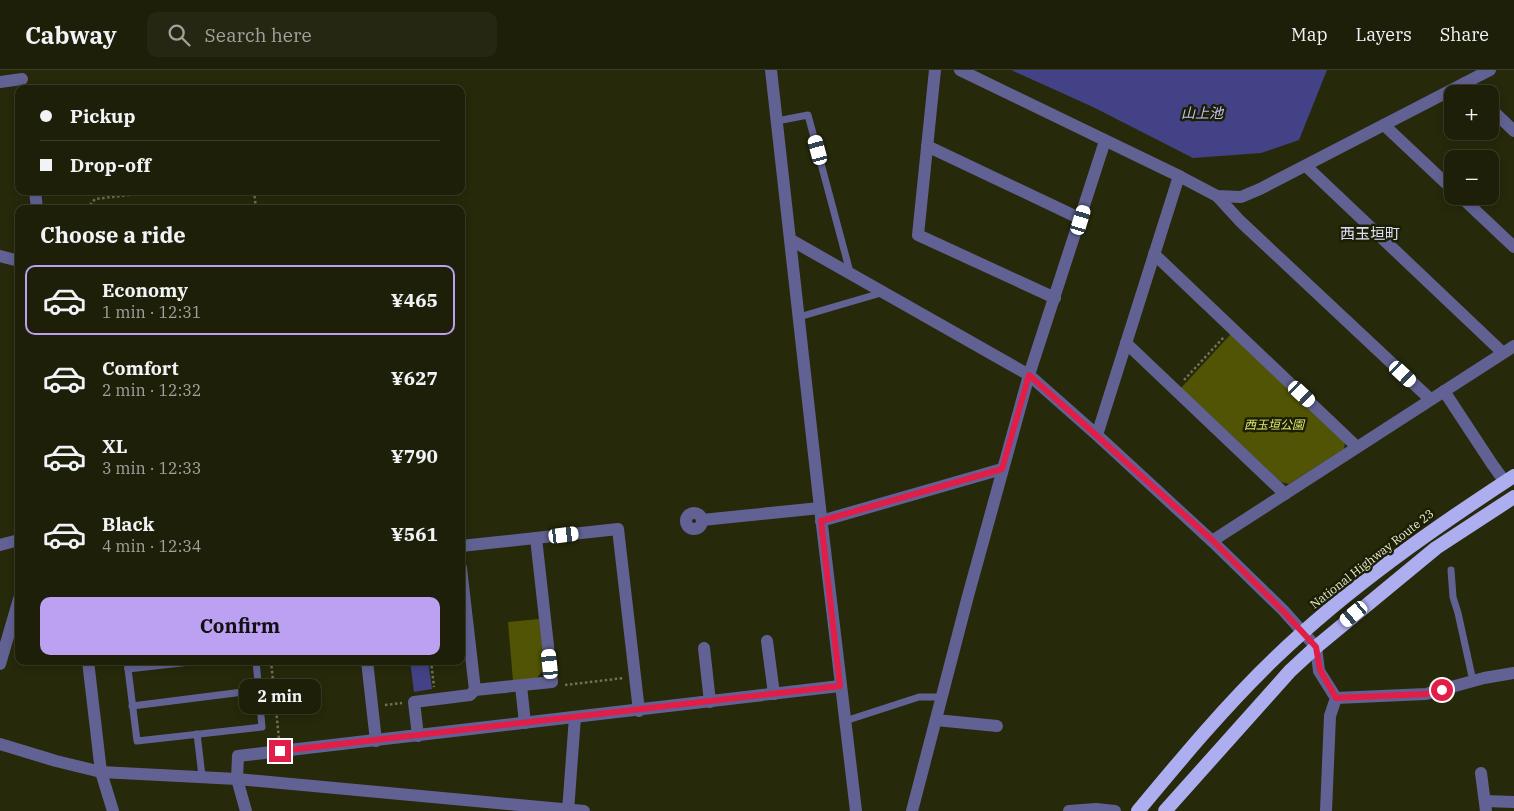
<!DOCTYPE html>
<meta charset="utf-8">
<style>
:root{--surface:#1d1f08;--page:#252712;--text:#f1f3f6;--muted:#a0a29c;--line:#3b3d29;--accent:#bca0f2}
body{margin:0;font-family:"IBM Plex Serif","Noto Sans JP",serif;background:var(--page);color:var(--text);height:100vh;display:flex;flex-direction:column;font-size:19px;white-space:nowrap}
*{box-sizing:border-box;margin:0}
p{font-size:16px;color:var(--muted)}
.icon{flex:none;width:28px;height:28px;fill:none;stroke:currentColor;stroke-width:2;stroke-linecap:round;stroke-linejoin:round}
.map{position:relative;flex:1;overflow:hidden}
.drawer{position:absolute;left:15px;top:135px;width:450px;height:460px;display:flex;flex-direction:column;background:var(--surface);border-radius:10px;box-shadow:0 2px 8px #0003,0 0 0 1px var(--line)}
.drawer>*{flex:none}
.hud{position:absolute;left:15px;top:15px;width:450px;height:110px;border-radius:10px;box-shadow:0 2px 8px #0003,0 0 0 1px var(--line);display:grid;align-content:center;height:110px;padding:0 25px;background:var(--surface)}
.tools{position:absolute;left:1444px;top:15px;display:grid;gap:10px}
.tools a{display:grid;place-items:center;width:55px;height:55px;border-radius:10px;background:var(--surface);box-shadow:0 2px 8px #0003,0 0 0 1px var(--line);font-size:25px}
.end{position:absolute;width:22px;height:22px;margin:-11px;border:6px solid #e11d48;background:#fff;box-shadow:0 0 0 2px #fff}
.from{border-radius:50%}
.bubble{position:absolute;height:35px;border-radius:10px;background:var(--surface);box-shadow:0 2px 8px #0003,0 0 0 1px var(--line);font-size:16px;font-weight:800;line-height:35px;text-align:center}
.car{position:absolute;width:15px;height:30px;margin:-15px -8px;border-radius:6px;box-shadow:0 0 4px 1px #0007;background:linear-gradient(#fff 24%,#345 0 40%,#fff 0 76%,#345 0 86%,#fff 0)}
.hud b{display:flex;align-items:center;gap:18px;height:48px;font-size:19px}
.hud b+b{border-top:1px solid var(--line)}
.hud i{width:12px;height:12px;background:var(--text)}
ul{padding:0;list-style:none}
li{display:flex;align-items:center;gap:15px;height:70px;margin:0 10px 8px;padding:0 15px;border:2px solid transparent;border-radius:10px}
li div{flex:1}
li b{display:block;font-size:19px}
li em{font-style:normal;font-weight:800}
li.current{border-color:var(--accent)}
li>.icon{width:45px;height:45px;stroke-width:1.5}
h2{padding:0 25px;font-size:22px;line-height:60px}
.primary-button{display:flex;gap:10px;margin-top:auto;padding:10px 25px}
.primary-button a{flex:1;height:58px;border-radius:10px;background:var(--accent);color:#111;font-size:20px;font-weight:800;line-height:58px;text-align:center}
header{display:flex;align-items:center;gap:30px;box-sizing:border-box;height:70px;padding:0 25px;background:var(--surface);border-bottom:1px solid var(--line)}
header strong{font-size:24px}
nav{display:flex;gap:28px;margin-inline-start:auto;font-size:18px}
.search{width:350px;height:45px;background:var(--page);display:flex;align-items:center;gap:12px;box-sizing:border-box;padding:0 18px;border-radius:10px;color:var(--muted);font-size:19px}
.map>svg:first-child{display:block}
.green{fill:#505404}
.water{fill:#444286}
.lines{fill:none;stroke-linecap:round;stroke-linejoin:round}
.path{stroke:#707259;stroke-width:2.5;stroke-dasharray:2.5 2.5;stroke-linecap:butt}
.service{stroke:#616293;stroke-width:7}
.minor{stroke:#616293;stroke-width:12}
.tertiary{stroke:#616293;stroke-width:12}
.trunk{stroke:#acaef0;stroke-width:14}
.route{stroke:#e11d48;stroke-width:6}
.labels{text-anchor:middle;stroke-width:5;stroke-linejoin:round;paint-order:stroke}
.park-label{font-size:12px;font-style:italic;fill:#dde672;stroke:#1d1f02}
.street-label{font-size:12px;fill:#e8ead9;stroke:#1d1f02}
.water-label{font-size:14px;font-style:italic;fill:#bec1fd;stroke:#1d1f02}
.quarter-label{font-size:15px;fill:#dde0fd;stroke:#1d1f02}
</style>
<header>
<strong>Cabway</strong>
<div class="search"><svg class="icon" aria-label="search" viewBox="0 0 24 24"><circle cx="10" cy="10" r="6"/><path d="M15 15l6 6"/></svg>Search here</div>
<nav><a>Map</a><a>Layers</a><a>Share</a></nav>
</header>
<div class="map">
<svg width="1514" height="741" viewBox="0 0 1514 741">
<rect width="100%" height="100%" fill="#27290b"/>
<!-- green -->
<g class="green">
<path d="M1231,264L1345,372L1344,379L1289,414L1281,412L1181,318Z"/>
<path d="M539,549L545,597L537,608L513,611L508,552Z"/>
</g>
<!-- water -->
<g class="water">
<path d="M1011,0H1327L1299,70L1261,83L1193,88L1093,37Z"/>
<path d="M410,591H428L432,619L414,622Z"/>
</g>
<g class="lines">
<!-- path -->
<g class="path">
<path d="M254,121L256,139"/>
<path d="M87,139L95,129L165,121"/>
<path d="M1184,310L1224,267"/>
<path d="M271,591L279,669"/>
<path d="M431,591L434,617"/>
<path d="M565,615L624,608"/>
<path d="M385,635L402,633"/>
</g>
<!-- service -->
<g class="service">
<path d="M777,51L808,45L850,202"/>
<path d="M799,247L881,223"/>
<path d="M1451,500L1453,527L1458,543L1473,611"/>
<path d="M127,591L137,671L262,657L256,591"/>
<path d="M128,599L199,591"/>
<path d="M132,636L259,620"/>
<path d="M845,651L919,627H942"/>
<path d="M197,664L202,706"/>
</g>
<!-- minor -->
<g class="minor">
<path d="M771,0L820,438L856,741"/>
<path d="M935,0L918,165L1055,228"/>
<path d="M960,0L1179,106L1097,365"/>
<path d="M1465,13L1475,24"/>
<path d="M1490,38L1514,61"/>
<path d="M1384,55L1452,119"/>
<path d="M927,76L1081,149"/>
<path d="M1306,96L1502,282"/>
<path d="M1179,106L1217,126L1241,127L1260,119L1490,0"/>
<path d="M1217,126L1240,151L1430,329"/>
<path d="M1460,126L1514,177"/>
<path d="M791,170L1029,305L1097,365L1212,471L1283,540L1316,577L1319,601L1336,628L1330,646L1326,741"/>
<path d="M1154,184L1357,377"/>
<path d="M0,186L19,191"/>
<path d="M1126,273L1285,424"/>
<path d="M1444,321L1492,394L1505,412"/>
<circle cx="694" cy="451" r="8"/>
<path d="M702,450L820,438"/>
<path d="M821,451L1002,399"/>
<path d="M1212,471L1514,276"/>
<path d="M0,475L19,470"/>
<path d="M461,476L618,459L639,641"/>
<path d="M461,498L475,620"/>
<path d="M767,571L774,624"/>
<path d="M704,578L710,632"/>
<path d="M367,591L376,671"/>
<path d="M0,594L19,529"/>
<path d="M521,616L525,653"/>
<path d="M1336,628L1426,624L1484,608L1514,603"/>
<path d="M936,650L997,656"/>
<path d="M418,666L414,632L470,625L475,620L552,612L536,468"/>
<path d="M1481,703L1486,741"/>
<path d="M1485,731L1514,732"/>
<path d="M246,741L237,709L238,686L840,616"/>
<path d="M568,741L575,647"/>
<path d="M912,741L968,526L1029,305L1105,71"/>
</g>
<!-- tertiary -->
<g class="tertiary">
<path d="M0,12L22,9"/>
<path d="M35,121L37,139"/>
<path d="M88,591L101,702L113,741"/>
<path d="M0,674L56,691L101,702L237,709L584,741"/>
<path d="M1069,741L1096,739L1115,741"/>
</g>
<!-- trunk -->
<g class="trunk">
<path d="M1138,741C1182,688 1226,635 1275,588C1347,519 1431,460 1514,406"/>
<path d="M1165,741L1290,601L1316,577L1436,478L1514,427"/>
</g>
</g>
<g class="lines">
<!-- route -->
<path class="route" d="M280,681L840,616L821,451L1002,399L1029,305L1096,365L1212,470L1282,540L1316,577L1320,600L1336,628L1426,624L1442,620"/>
</g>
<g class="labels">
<!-- park labels -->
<g class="park-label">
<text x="1274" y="359">西玉垣公園</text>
</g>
<!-- street labels -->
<g class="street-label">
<text transform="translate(1372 489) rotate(-38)" y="4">National Highway Route 23</text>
</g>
<!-- water labels -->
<g class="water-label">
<text x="1202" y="48">山上池</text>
</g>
<!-- quarter labels -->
<g class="quarter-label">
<text x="1370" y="169">西玉垣町</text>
</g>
</g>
</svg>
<div class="tools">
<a>+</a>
<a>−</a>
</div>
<i class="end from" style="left:1442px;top:620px"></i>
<i class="end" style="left:280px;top:681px"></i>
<div class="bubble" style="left:239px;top:609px;width:82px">2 min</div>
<i class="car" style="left:818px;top:80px;rotate:345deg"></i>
<i class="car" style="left:1081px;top:150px;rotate:17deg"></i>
<i class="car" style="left:1403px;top:304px;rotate:133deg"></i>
<i class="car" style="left:1302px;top:324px;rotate:133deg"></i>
<i class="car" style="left:564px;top:465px;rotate:83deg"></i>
<i class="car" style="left:1354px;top:544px;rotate:230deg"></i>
<i class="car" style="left:550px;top:594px;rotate:354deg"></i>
<div class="hud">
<b><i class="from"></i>Pickup</b>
<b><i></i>Drop-off</b>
</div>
<section class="drawer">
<h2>Choose a ride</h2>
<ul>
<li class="current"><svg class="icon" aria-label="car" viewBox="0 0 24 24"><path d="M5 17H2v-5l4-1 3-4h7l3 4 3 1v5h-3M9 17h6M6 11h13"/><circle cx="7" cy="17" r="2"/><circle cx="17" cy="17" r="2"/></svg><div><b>Economy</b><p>1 min · 12:31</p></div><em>¥465</em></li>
<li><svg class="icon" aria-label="car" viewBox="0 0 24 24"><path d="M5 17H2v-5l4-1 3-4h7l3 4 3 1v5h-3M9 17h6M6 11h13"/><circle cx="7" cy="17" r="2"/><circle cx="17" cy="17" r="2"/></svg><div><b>Comfort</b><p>2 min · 12:32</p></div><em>¥627</em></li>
<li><svg class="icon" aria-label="car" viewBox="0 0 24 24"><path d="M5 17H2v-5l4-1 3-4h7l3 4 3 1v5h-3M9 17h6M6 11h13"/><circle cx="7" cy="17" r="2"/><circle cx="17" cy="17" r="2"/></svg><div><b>XL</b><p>3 min · 12:33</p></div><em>¥790</em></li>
<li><svg class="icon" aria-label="car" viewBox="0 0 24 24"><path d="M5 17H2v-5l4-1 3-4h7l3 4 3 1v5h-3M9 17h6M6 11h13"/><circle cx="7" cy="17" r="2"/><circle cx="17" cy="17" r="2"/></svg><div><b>Black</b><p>4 min · 12:34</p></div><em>¥561</em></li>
</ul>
<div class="primary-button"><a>Confirm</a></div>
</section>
</div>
